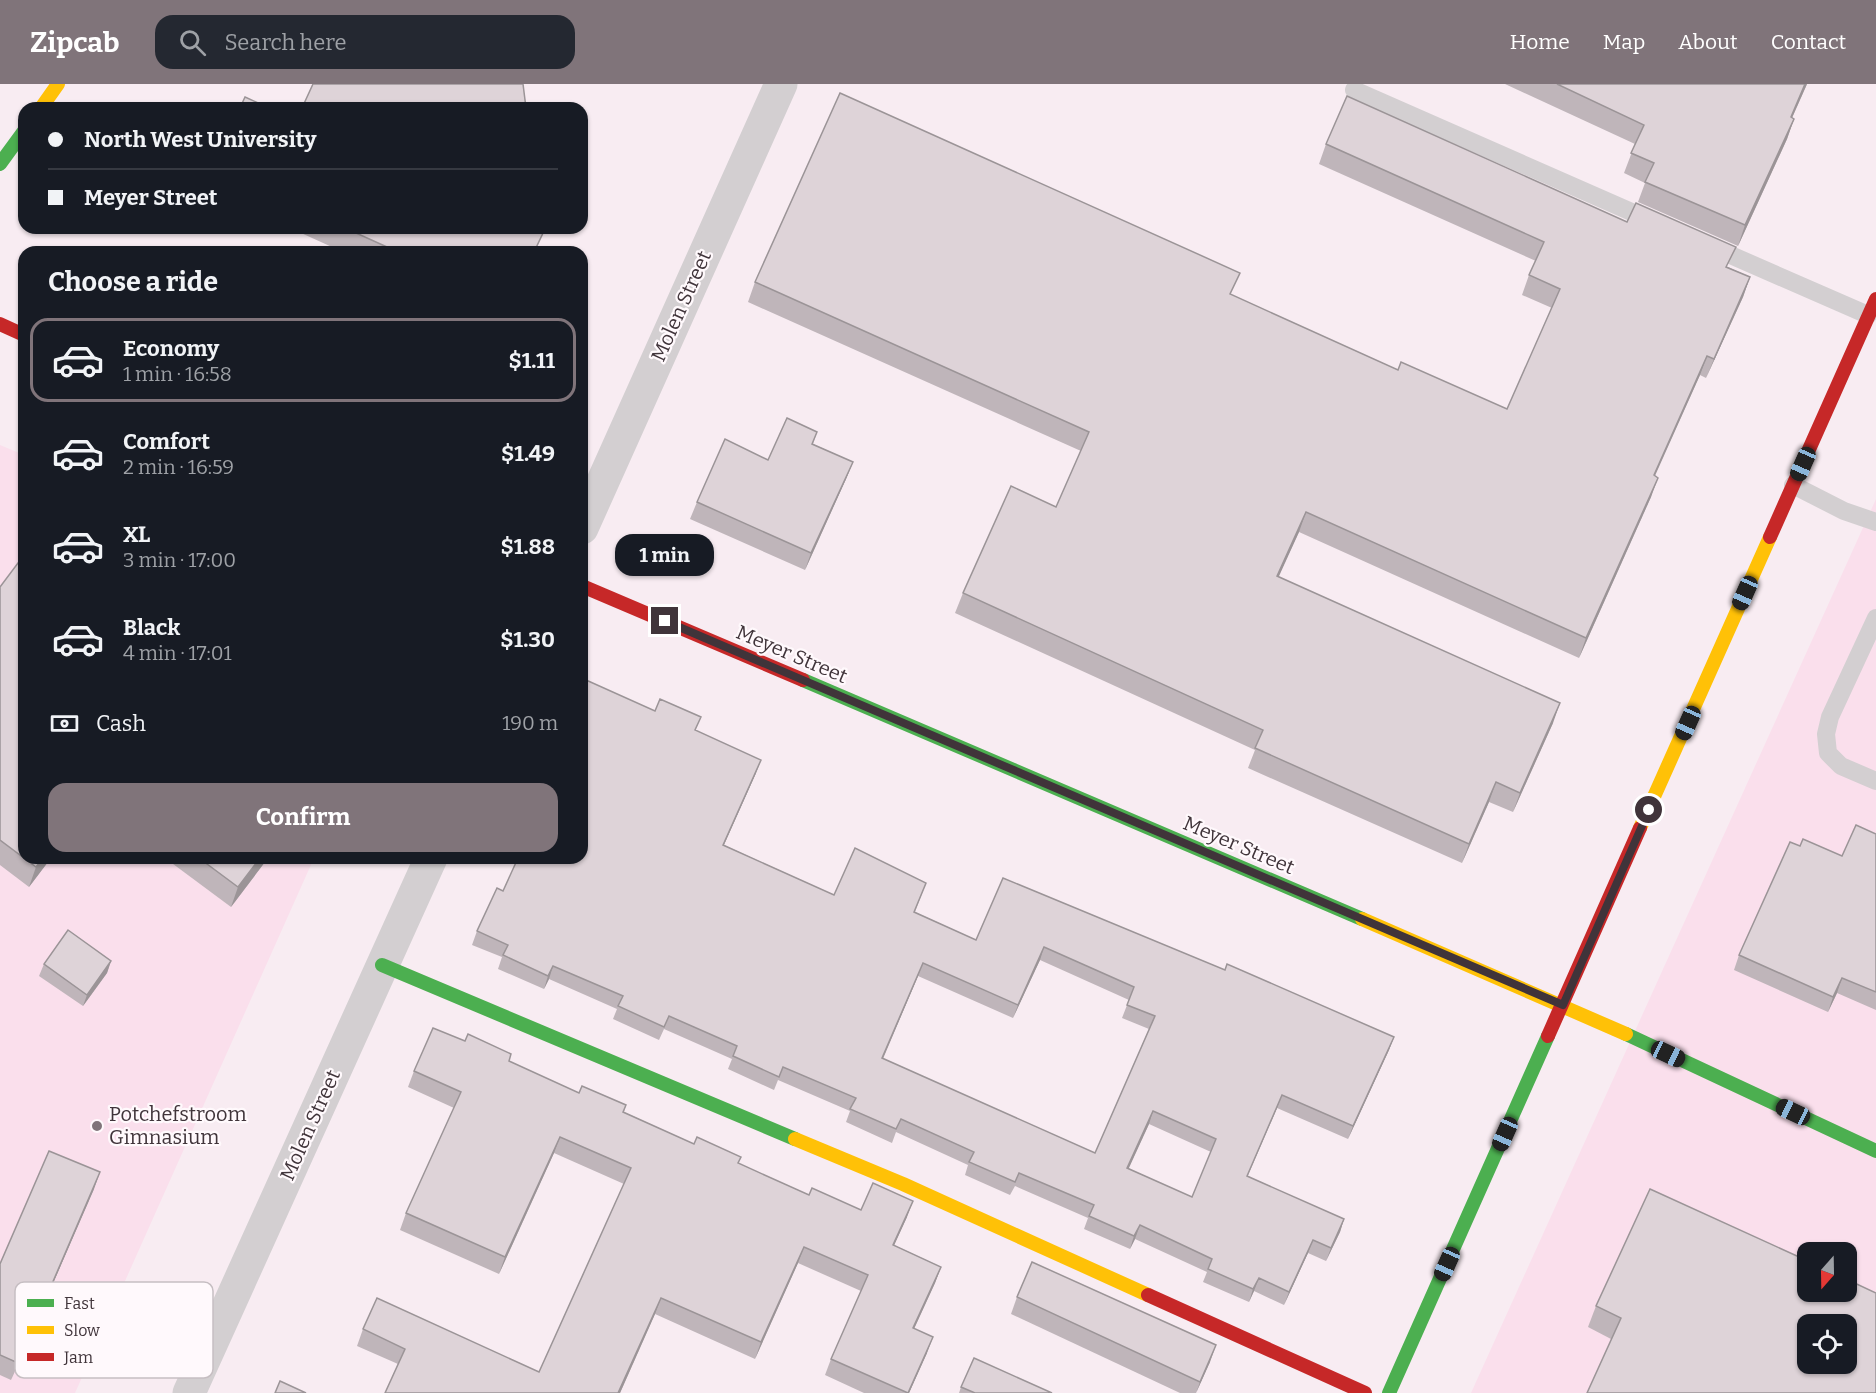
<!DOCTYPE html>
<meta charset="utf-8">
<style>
:root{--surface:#171b24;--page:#242831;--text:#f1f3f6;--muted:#9ea1a6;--line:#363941;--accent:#80747a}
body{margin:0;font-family:Bitter,serif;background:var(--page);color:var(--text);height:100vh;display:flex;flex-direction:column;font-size:22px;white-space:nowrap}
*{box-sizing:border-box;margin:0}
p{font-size:20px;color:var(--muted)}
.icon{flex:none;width:33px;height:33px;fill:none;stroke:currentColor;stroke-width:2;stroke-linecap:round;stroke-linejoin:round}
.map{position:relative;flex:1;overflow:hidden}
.details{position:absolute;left:18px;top:162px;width:570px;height:618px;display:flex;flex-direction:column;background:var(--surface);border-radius:18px;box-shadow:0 2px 4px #0004}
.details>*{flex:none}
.top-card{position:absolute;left:18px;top:18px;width:570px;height:132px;border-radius:18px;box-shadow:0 2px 4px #0004;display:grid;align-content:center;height:132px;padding:0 30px;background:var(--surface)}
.needle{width:39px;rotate:200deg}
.fabs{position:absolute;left:1797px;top:1158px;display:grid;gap:12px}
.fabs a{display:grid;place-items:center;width:60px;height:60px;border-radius:12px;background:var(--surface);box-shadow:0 2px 4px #0004;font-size:30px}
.end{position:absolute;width:27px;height:27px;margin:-14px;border:8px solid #40343a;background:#fff;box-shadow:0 0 0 3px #fff}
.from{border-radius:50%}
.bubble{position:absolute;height:42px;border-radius:18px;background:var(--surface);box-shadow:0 2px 4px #0004;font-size:20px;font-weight:700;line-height:42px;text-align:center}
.car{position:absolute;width:18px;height:36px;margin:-18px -9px;border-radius:8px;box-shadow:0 0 4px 2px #0007;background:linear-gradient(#222 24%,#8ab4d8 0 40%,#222 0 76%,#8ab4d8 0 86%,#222 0)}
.top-card b{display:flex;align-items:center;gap:21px;height:57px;font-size:22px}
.top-card b+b{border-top:2px solid var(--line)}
.top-card i{width:15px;height:15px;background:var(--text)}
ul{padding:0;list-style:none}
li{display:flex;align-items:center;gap:18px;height:84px;margin:0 12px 9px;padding:0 18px;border:3px solid transparent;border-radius:18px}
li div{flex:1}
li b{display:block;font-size:22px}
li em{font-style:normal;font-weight:700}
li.current{border-color:var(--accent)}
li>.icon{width:54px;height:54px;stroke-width:1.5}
h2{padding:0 30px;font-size:27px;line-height:72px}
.pay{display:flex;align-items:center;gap:15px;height:66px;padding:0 30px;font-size:22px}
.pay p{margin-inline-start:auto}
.button{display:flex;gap:12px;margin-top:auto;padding:12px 30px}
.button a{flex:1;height:69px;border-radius:18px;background:var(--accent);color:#fff;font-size:24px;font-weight:700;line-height:69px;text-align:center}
header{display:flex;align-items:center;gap:36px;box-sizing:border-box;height:84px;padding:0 30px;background:var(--accent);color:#fff}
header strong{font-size:28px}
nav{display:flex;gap:33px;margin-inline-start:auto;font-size:21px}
.search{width:420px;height:54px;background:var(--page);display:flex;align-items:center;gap:15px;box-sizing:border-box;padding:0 21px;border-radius:18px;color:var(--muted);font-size:22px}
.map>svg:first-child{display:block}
.built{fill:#fadfec;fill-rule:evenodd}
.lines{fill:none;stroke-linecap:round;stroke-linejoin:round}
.lane{stroke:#d3cfd1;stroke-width:18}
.street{stroke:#d3cfd1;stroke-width:33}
.fast{stroke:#4caf50;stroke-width:14}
.slow{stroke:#ffc107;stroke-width:14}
.jam{stroke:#c62828;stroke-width:14}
.wall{fill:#bfb5ba;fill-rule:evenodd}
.shaded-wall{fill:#9b9497}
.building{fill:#ded3d8;stroke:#9b9497;stroke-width:1.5;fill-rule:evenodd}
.route{stroke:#40343a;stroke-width:8}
.poi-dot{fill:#80747a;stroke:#fff9fc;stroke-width:2}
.labels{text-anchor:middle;stroke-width:4.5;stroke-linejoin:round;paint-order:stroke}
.street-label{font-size:20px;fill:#40343a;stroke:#fff9fc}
.poi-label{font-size:20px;fill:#40343a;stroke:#fff9fc;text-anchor:start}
.key{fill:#fff9fc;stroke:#c6bec2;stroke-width:1.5}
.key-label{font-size:16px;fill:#40343a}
</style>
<header>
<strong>Zipcab</strong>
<div class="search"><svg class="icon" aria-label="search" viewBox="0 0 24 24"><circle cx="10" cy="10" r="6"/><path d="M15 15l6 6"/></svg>Search here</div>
<nav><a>Home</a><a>Map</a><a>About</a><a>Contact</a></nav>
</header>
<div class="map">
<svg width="1876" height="1309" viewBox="0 0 1876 1309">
<rect width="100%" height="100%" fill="#f8ecf2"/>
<!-- built -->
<g class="built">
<path d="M0,361L24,371V774H314L75,1309H0Z"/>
<path d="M1876,415V1309H1471ZM1808,1168H1846V1208H1808ZM1808,1240H1846V1280H1808Z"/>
</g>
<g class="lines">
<!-- lane -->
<g class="lane">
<path d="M1354,6L1652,137"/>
<path d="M1710,162L1868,231"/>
<path d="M1793,401L1844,427L1876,438"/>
<path d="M1876,534L1830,633L1826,650L1828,669L1841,682L1876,697"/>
</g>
<!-- street -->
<g class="street">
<path d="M582,444L781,0"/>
<path d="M189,1309L431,774"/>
</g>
<!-- fast -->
<g class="fast">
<path d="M0,80L24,47"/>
<path d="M803,596L1362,835"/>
<path d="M382,881L795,1055"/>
<path d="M1626,950L1876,1067"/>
<path d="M1389,1309L1548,952"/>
</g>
<!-- slow -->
<g class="slow">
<path d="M41,24L58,0"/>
<path d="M1640,744L1770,453"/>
<path d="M1362,835L1626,950"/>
<path d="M795,1055L903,1100L1148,1211"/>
</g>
<!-- jam -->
<g class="jam">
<path d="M0,240L24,251"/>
<path d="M1770,453L1876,215"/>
<path d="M582,502L803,596"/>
<path d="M1548,952L1640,744"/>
<path d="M1148,1211L1365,1309"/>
</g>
</g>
<!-- wall -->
<g class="wall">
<path d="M1505,0H1807L1792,34L1794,35L1787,55L1738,162L1638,118L1645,99L1624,89L1635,60Z"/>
<path d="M1326,60L1728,183L1750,193L1743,213L1706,294L1700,291L1655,392L1651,413L1579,574L1299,448L1278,493L1553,639L1513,728L1489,718L1462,779L1248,684L1255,666L955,529L963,509L1056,423L1081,367L748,218L755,198L1231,211L1398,286L1507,325L1552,224L1522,211L1529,191L1536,177L1319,80Z"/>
<path d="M290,144H533L536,168H343Z"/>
<path d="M817,348L813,360L853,378L846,395L805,486L690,435L697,418L768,376Z"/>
<path d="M0,503L24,774H51L29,803L0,781Z"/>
<path d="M655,627L696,646L756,689L724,761L834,811L926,799L915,828L976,856L1003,794L1225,886L1394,953L1389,966L1348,1055L1277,1024L1247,1092L1344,1135L1340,1148L1326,1177L1308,1169L1284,1221L1254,1207L1249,1218L1203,1198L1207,1188L1135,1155L1130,1165L1084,1145L1088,1134L1015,1102L1010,1111L965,1091L968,1081L896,1048L892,1059L846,1038L850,1027L778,996L774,1006L728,985L732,975L664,945L659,956L613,935L617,925L549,895L544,905L498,885L502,873L472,861L477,847L503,807ZM1040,876L1129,916L1122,934L1149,945L1095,1069L883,975L918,892L1013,934ZM1149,1040L1211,1068L1192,1113L1128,1085Z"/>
<path d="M1876,750V926L1837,909L1828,928L1734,886L1739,871L1800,762L1842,772Z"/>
<path d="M165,774H268L231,823Z"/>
<path d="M111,877L107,889L83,922L39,892L44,880Z"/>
<path d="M509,977L579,1009L626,1021L624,1028L694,1060L809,1111L861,1126L907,1133L894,1161L941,1183L935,1199L914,1245L927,1269L909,1309H864L825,1291L831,1275L861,1207L798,1179L755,1275L655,1230L620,1309H385L398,1280L357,1262L363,1245L539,1288L624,1100L554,1069L499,1190L400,1146L406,1129L454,1024L408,1003L414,987Z"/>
<path d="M94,1105L11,1296L0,1291V1180Z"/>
<path d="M1876,1209L1611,1255L1588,1243L1596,1222Z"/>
<path d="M1017,1213L1210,1278L1196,1309H1180L1011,1230Z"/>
<path d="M961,1303L1052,1309H959Z"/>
</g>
<!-- shaded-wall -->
<g class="shaded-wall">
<path d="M1805,0H1807L1783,54L1791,33Z"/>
<path d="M1794,35L1787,55L1738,162L1745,141Z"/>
<path d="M1750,193L1743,213L1706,294L1714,275Z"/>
<path d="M1707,272L1700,291L1646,411L1654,391Z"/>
<path d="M853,378L846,395L805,486L811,469Z"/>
<path d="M1658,394L1651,413L1579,574L1586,554Z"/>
<path d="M1306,428L1299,448L1270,512L1277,492Z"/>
<path d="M1560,619L1553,639L1513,728L1520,709Z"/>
<path d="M761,676L756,689L718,774L723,761Z"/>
<path d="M1496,698L1489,718L1462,779L1469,760Z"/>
<path d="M43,774H51L29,803L36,783Z"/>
<path d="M260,774H268L231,823L238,803Z"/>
<path d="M1044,863L1040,876L1013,934L1018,921Z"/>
<path d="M111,877L107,889L83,922L87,911Z"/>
<path d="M923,879L918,892L877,988L882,974Z"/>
<path d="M553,882L549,895L544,905L548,892Z"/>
<path d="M1842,894L1837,909L1828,928L1833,913Z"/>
<path d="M1394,953L1389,966L1348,1055L1353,1042Z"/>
<path d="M1282,1011L1277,1024L1242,1105L1247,1092Z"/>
<path d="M1153,1027L1149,1040L1123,1097L1127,1084Z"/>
<path d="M560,1053L554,1069L499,1190L505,1173Z"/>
<path d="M100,1088L94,1105L11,1296L18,1279Z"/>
<path d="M913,1117L907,1133L887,1177L893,1161Z"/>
<path d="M1344,1135L1340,1148L1326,1177L1331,1164Z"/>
<path d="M1140,1141L1135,1155L1130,1165L1134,1152Z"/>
<path d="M1313,1156L1308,1169L1284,1221L1289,1208Z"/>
<path d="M804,1163L798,1179L755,1275L761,1258Z"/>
<path d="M941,1183L935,1199L907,1260L913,1244Z"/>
<path d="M1259,1194L1254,1207L1249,1218L1253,1205Z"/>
<path d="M661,1214L655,1230L620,1309H618Z"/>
<path d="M933,1253L927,1269L909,1309H908Z"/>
<path d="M1216,1261L1210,1278L1196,1309L1200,1298Z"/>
</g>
<!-- building -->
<g class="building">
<path d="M313,0H523L526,24H302Z"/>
<path d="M1557,0H1805L1791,33L1794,35L1745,141L1645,98L1654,79L1631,69L1644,41Z"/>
<path d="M840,9L1240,189L1230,210L1398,286L1401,278L1507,325L1560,205L1529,191L1544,158L1326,60L1347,12L1627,138L1636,119L1736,163L1726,183L1750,193L1714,275L1707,272L1654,391L1658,394L1586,554L1306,428L1277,492L1560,619L1520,709L1496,698L1469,760L1255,664L1263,646L963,509L1011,402L1056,423L1089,348L755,198Z"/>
<path d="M245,13L269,24H240Z"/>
<path d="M345,144H533L543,149L534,168H398Z"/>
<path d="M787,334L817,348L812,360L853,378L811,469L697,418L725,355L768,376Z"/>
<path d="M24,471V774H43L36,783L0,756V503Z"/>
<path d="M586,596L655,627L660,615L701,633L695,646L761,676L723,761L834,811L855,764L926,799L914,828L976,856L1003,794L1225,886L1227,880L1394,953L1353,1042L1282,1011L1247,1092L1344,1135L1331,1164L1313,1156L1289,1208L1259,1194L1253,1205L1208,1185L1212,1175L1140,1141L1134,1152L1089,1132L1094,1121L1019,1089L1015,1098L969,1078L974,1068L901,1035L896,1045L850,1025L856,1014L783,983L779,993L733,972L737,962L669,932L664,943L618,922L623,912L553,882L548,892L503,871L508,861L477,847L497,804L503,807L518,774H582V604ZM1044,863L1134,903L1127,921L1155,932L1095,1069L882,974L923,879L1018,921ZM1153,1027L1216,1055L1192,1113L1127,1084Z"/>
<path d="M1856,741L1876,750V908L1842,894L1833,913L1739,871L1790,758L1800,762L1803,755L1842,772Z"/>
<path d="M199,774H260L238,803Z"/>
<path d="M68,846L111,877L87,911L44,880Z"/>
<path d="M433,944L465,957L468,950L511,970L509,977L579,1009L582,1002L626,1021L623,1028L694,1060L697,1053L741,1073L738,1079L809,1111L812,1104L861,1126L873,1099L913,1117L893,1161L941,1183L913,1244L933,1253L908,1309L831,1275L868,1191L804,1163L761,1258L661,1214L618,1309H385L405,1265L363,1245L377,1214L539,1288L631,1084L560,1053L505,1173L406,1129L461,1008L414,987Z"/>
<path d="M49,1067L100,1088L18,1279L0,1271V1180Z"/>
<path d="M1650,1105L1808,1177V1208H1846V1195L1876,1209V1309H1587L1621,1234L1596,1222ZM1808,1240H1846V1280H1808Z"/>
<path d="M1032,1178L1216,1261L1200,1298L1017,1213Z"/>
<path d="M974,1274L1052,1309H975L961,1303Z"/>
<path d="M280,1297L306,1309H275Z"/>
</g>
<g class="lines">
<!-- route -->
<path class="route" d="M665,537L1563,921L1649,726"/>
</g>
<!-- markers -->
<circle class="poi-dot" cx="97" cy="1042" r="6"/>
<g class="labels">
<!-- street labels -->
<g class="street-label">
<text transform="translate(681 222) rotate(-66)" y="7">Molen Street</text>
<text transform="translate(792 570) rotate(23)" y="7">Meyer Street</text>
<text transform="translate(1239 761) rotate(23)" y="7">Meyer Street</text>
<text transform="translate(310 1041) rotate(-66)" y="7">Molen Street</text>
</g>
<!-- poi labels -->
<g class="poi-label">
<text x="109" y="1037">Potchefstroom<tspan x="109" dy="23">Gimnasium</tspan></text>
</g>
</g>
<!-- legend -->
<rect x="15" y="1198" width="198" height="96" rx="9" class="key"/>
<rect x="27" y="1215" width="27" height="8" fill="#4caf50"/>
<rect x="27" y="1242" width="27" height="8" fill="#ffc107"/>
<rect x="27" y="1269" width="27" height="8" fill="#c62828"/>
<g class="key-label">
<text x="64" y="1225">Fast</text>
<text x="64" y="1252">Slow</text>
<text x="64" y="1279">Jam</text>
</g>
</svg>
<div class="fabs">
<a><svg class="needle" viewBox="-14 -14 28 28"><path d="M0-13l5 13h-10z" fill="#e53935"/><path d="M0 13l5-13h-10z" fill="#9ea1a6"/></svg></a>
<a><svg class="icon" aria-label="locate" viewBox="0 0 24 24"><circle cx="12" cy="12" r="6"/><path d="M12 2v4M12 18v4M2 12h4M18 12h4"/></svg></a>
</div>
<i class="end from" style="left:1649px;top:726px"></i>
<i class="end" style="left:665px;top:537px"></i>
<div class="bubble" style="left:615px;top:450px;width:99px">1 min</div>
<i class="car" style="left:1803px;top:380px;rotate:204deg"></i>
<i class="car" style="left:1745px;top:509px;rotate:204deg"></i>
<i class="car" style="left:1688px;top:639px;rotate:204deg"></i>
<i class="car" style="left:1668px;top:970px;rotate:115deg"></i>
<i class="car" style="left:1793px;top:1028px;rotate:295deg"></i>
<i class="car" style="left:1505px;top:1050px;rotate:204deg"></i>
<i class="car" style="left:1447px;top:1180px;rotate:204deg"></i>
<div class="top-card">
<b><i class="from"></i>North West University</b>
<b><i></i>Meyer Street</b>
</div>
<section class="details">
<h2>Choose a ride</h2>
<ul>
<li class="current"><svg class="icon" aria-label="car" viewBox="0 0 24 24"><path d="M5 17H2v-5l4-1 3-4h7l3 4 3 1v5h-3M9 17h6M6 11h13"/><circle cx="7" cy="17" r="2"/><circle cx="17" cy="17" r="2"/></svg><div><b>Economy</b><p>1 min · 16:58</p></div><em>$1.11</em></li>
<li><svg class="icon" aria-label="car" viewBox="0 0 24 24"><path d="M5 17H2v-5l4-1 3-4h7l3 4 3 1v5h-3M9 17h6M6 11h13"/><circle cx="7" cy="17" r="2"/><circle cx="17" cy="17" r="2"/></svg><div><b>Comfort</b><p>2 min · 16:59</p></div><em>$1.49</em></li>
<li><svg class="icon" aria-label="car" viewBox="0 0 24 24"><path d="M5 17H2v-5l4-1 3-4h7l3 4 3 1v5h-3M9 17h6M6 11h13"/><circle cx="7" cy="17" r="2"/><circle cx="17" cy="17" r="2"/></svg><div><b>XL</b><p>3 min · 17:00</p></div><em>$1.88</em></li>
<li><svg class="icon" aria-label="car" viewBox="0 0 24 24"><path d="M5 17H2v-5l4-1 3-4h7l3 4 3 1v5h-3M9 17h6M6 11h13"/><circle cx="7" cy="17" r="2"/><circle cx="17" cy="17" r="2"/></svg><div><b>Black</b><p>4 min · 17:01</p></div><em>$1.30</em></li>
</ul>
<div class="pay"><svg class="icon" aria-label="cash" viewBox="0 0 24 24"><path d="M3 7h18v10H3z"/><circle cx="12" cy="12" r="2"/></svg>Cash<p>190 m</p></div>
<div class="button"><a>Confirm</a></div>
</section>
</div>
